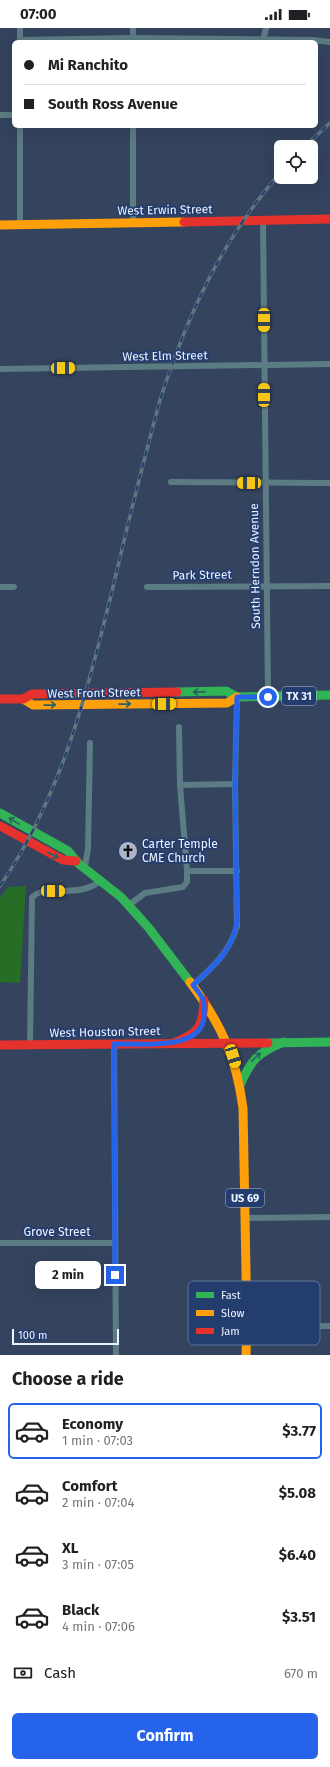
<!DOCTYPE html>
<meta charset="utf-8">
<style>
:root{--surface:#fff;--page:#f2f2f2;--text:#202124;--muted:#757577;--line:#e0e0e0;--accent:#2563eb}
body{margin:0;font-family:"Fira Sans",sans-serif;background:var(--page);color:var(--text);height:100vh;display:flex;flex-direction:column;font-size:15px;white-space:nowrap}
*{box-sizing:border-box;margin:0}
p{font-size:13px;color:var(--muted)}
.icon{flex:none;width:22px;height:22px;fill:none;stroke:currentColor;stroke-width:2;stroke-linecap:round;stroke-linejoin:round}
.map{position:relative;height:1327px;overflow:hidden}
.sheet{display:flex;flex-direction:column;background:var(--surface);flex:1}
.sheet>*{flex:none}
.banner{position:absolute;left:12px;top:12px;width:306px;height:88px;border-radius:6px;box-shadow:0 4px 16px #0002;display:grid;align-content:center;height:88px;padding:0 12px;background:var(--surface)}
.controls{position:absolute;left:274px;top:112px;display:grid;gap:8px}
.controls a{display:grid;place-items:center;width:44px;height:44px;border-radius:6px;background:var(--surface);box-shadow:0 4px 16px #0002;font-size:20px}
.scale{position:absolute;left:12px;bottom:10px;width:107px;box-sizing:border-box;padding-left:4px;border:2px solid #ecf3ff;border-top:0;font-size:11px;line-height:14px;white-space:nowrap;color:#ecf3ff;-webkit-text-stroke:3px #233d6f;paint-order:stroke}
.end{position:absolute;width:18px;height:18px;margin:-9px;border:5px solid #2563eb;background:#fff;box-shadow:0 0 0 2px #fff}
.from{border-radius:50%}
.bubble{position:absolute;height:28px;border-radius:6px;background:var(--surface);box-shadow:0 4px 16px #0002;font-size:13px;font-weight:700;line-height:28px;text-align:center}
.car{position:absolute;width:12px;height:24px;margin:-12px -6px;border-radius:5px;box-shadow:0 0 3px 1px #0007;background:linear-gradient(#f5c518 24%,#345 0 40%,#f5c518 0 76%,#345 0 86%,#f5c518 0)}
.banner b{display:flex;align-items:center;gap:14px;height:38px;font-size:15px}
.banner b+b{border-top:1px solid var(--line)}
.banner i{width:10px;height:10px;background:var(--text)}
ul{padding:0;list-style:none}
li{display:flex;align-items:center;gap:12px;height:56px;margin:0 8px 6px;padding:0 4px;border:2px solid transparent;border-radius:6px}
li div{flex:1}
li b{display:block;font-size:15px}
li em{font-style:normal;font-weight:700}
li.on{border-color:var(--accent)}
li>.icon{width:36px;height:36px;stroke-width:1.5}
h2{padding:0 12px;font-size:18px;line-height:48px}
.pay{display:flex;align-items:center;gap:10px;height:44px;padding:0 12px;font-size:15px}
.pay p{margin-inline-start:auto}
.button{display:flex;gap:8px;margin-top:auto;padding:8px 12px}
.button a{flex:1;height:46px;border-radius:6px;background:var(--accent);color:#fff;font-size:16px;font-weight:700;line-height:46px;text-align:center}
.status{display:flex;justify-content:space-between;align-items:center;height:28px;padding:0 20px;background:var(--surface);direction:ltr}
.status svg{height:11px;fill:currentColor}
.map>svg:first-child{display:block}
.green{fill:#266e25}
.lines{fill:none;stroke-linecap:round;stroke-linejoin:round}
.street{stroke:#5c7c83;stroke-width:6}
.fast{stroke:#30b455;stroke-width:9}
.slow{stroke:#ff9f0a;stroke-width:9}
.jam{stroke:#e5322d;stroke-width:9}
.rail-casing{stroke:#5e767f;stroke-width:3.5}
.rail{stroke:#233d6f;stroke-width:2;stroke-dasharray:6;stroke-linecap:butt}
.oneway{stroke:#276167}
.route{stroke:#2563eb;stroke-width:5}
.labels{text-anchor:middle;stroke-width:3.5;stroke-linejoin:round;paint-order:stroke}
.shield{fill:#233d6f;stroke:#b0bcd4;stroke-width:1}
.shield-label{font-size:11px;font-weight:bold;fill:#ecf3ff}
.street-label{font-size:12px;fill:#ecf3ff;stroke:#233d6f}
.poi-label{font-size:12px;fill:#ecf3ff;stroke:#233d6f;text-anchor:start}
.key{fill:#233d6f;stroke:#5f749a;stroke-width:1}
.key-label{font-size:11px;fill:#ecf3ff}
</style>
<div class="status"><b>07:00</b><svg viewBox="0 0 49 12"><path d="M0 12V9h3v3zM5 12V6h3v6zM10 12V3h3v9zM15 12V0h3v12zM26 1h20v11H26zM47 4h2v5h-2z"/></svg></div>
<div class="map">
<svg width="330" height="1327" viewBox="0 0 330 1327">
<rect width="100%" height="100%" fill="#34435e"/>
<!-- green -->
<path class="green" d="M26,858L20,955L0,954V870L8,859Z"/>
<g class="lines">
<!-- street -->
<g class="street">
<path d="M20,0V14"/>
<path d="M133,0V12"/>
<path d="M20,12L133,10L313,12L330,14"/>
<path d="M263,12L266,0"/>
<path d="M0,87H14"/>
<path d="M263,192L268,669"/>
<path d="M133,195V98"/>
<path d="M20,197V98"/>
<path d="M0,341L330,336"/>
<path d="M171,454L330,455"/>
<path d="M0,559H14"/>
<path d="M147,559L330,558"/>
<path d="M179,699L180,757L187,843"/>
<path d="M180,757L235,756"/>
<path d="M85,839L88,820L90,715"/>
<path d="M129,877L145,865L183,859L187,854V843H237"/>
<path d="M193,957C213,939 229,925 237,898L235,756L237,669"/>
<path d="M30,1016L32,870C42,855 80,872 101,852"/>
<path d="M114,1016L116,1327"/>
<path d="M245,1190L330,1189"/>
<path d="M0,1215H114"/>
<path d="M247,1299L330,1298"/>
</g>
<!-- fast -->
<g class="fast">
<path d="M177,664L226,663L237,669L330,667"/>
<path d="M0,785L68,823L79,836L121,869L148,899L190,954"/>
<path d="M268,1015L330,1014"/>
<path d="M240,1057C251,1032 258,1024 284,1014"/>
</g>
<!-- slow -->
<g class="slow">
<path d="M0,197L184,194"/>
<path d="M23,671L33,677L227,675L237,669"/>
<path d="M190,954C221,996 236,1028 243,1080L247,1299L246,1327"/>
</g>
<!-- jam -->
<g class="jam">
<path d="M184,194L330,191"/>
<path d="M0,671H23L32,666L177,664"/>
<path d="M0,798L63,832L76,833"/>
<path d="M174,1015C199,1005 203,999 204,972"/>
<path d="M0,1017L268,1015"/>
</g>
<defs>
<g id="rail">
<path d="M304,119L330,95"/>
<path d="M0,858C61,769 87,666 112,563C127,499 143,435 160,372C187,288 222,211 281,144"/>
</g>
</defs>
<!-- rail casing -->
<use href="#rail" class="rail-casing"/>
<!-- rail -->
<use href="#rail" class="rail"/>
</g>
<!-- one-way arrows -->
<defs><path id="oneway-shaft" d="M-6 0H5M1.5-3L5.5 0L1.5 3" fill="none" stroke-width="1.6" stroke-linecap="round" stroke-linejoin="round"/></defs>
<g class="oneway">
<use href="#oneway-shaft" transform="translate(199 664) rotate(179)"/>
<use href="#oneway-shaft" transform="translate(125 676) rotate(-1)"/>
<use href="#oneway-shaft" transform="translate(50 677) rotate(-1)"/>
<use href="#oneway-shaft" transform="translate(14 793) rotate(-149)"/>
<use href="#oneway-shaft" transform="translate(53 827) rotate(28)"/>
<use href="#oneway-shaft" transform="translate(256 1029) rotate(-44)"/>
</g>
<g class="lines">
<!-- route -->
<path class="route" d="M115,1247L114,1016C138,1015 204,1024 204,987C205,970 203,970 193,957C213,939 233,922 237,894L235,756L237,669H268"/>
</g>
<!-- icons -->
<defs>
<symbol id="church-disc" viewBox="-11 -11 22 22"><circle r="9.5" fill="#acb5c7" stroke="#233d6f"/><path d="M-1.2-6h2.4v3.5h3.3v2.4h-3.3V6h-2.4V-.1h-3.3v-2.4h3.3Z" fill="#111"/></symbol>
</defs>
<g fill-rule="evenodd">
<use href="#church-disc" x="117" y="812" width="22" height="22"/>
</g>
<g class="labels">
<!-- shield labels -->
<g class="shield">
<rect x="282" y="659" width="34" height="18" rx="3"/>
<rect x="226" y="1161" width="38" height="18" rx="3"/>
</g>
<g class="shield-label">
<text x="299" y="672">TX 31</text>
<text x="245" y="1174">US 69</text>
</g>
<!-- street labels -->
<g class="street-label">
<text transform="translate(165 182) rotate(-1)" y="4">West Erwin Street</text>
<text transform="translate(165 328) rotate(-1)" y="4">West Elm Street</text>
<text transform="translate(255 538) rotate(-91)" y="4">South Herndon Avenue</text>
<text transform="translate(202 547) rotate(-1)" y="4">Park Street</text>
<text transform="translate(94 665) rotate(-1)" y="4">West Front Street</text>
<text transform="translate(105 1004) rotate(-1)" y="4">West Houston Street</text>
<text x="57" y="1208">Grove Street</text>
</g>
<!-- poi labels -->
<g class="poi-label">
<text x="142" y="820">Carter Temple<tspan x="142" dy="14">CME Church</tspan></text>
</g>
</g>
<!-- legend -->
<rect x="188" y="1253" width="132" height="64" rx="6" class="key"/>
<rect x="196" y="1264" width="18" height="6" fill="#30b455"/>
<rect x="196" y="1282" width="18" height="6" fill="#ff9f0a"/>
<rect x="196" y="1300" width="18" height="6" fill="#e5322d"/>
<g class="key-label">
<text x="221" y="1271">Fast</text>
<text x="221" y="1289">Slow</text>
<text x="221" y="1307">Jam</text>
</g>
</svg>
<div class="controls">
<a><svg class="icon" aria-label="locate" viewBox="0 0 24 24"><circle cx="12" cy="12" r="6"/><path d="M12 2v4M12 18v4M2 12h4M18 12h4"/></svg></a>
</div>
<div class="scale">100 m</div>
<i class="end from" style="left:268px;top:669px"></i>
<i class="end" style="left:115px;top:1247px"></i>
<div class="bubble" style="left:35px;top:1233px;width:66px">2 min</div>
<i class="car" style="left:264px;top:292px;rotate:180deg"></i>
<i class="car" style="left:63px;top:340px;rotate:89deg"></i>
<i class="car" style="left:264px;top:367px;rotate:0deg"></i>
<i class="car" style="left:249px;top:455px;rotate:270deg"></i>
<i class="car" style="left:164px;top:676px;rotate:89deg"></i>
<i class="car" style="left:53px;top:863px;rotate:91deg"></i>
<i class="car" style="left:233px;top:1028px;rotate:163deg"></i>
<div class="banner">
<b><i class="from"></i>Mi Ranchito</b>
<b><i></i>South Ross Avenue</b>
</div>
</div>
<section class="sheet">
<h2>Choose a ride</h2>
<ul>
<li class="on"><svg class="icon" aria-label="car" viewBox="0 0 24 24"><path d="M5 17H2v-5l4-1 3-4h7l3 4 3 1v5h-3M9 17h6M6 11h13"/><circle cx="7" cy="17" r="2"/><circle cx="17" cy="17" r="2"/></svg><div><b>Economy</b><p>1 min · 07:03</p></div><em>$3.77</em></li>
<li><svg class="icon" aria-label="car" viewBox="0 0 24 24"><path d="M5 17H2v-5l4-1 3-4h7l3 4 3 1v5h-3M9 17h6M6 11h13"/><circle cx="7" cy="17" r="2"/><circle cx="17" cy="17" r="2"/></svg><div><b>Comfort</b><p>2 min · 07:04</p></div><em>$5.08</em></li>
<li><svg class="icon" aria-label="car" viewBox="0 0 24 24"><path d="M5 17H2v-5l4-1 3-4h7l3 4 3 1v5h-3M9 17h6M6 11h13"/><circle cx="7" cy="17" r="2"/><circle cx="17" cy="17" r="2"/></svg><div><b>XL</b><p>3 min · 07:05</p></div><em>$6.40</em></li>
<li><svg class="icon" aria-label="car" viewBox="0 0 24 24"><path d="M5 17H2v-5l4-1 3-4h7l3 4 3 1v5h-3M9 17h6M6 11h13"/><circle cx="7" cy="17" r="2"/><circle cx="17" cy="17" r="2"/></svg><div><b>Black</b><p>4 min · 07:06</p></div><em>$3.51</em></li>
</ul>
<div class="pay"><svg class="icon" aria-label="cash" viewBox="0 0 24 24"><path d="M3 7h18v10H3z"/><circle cx="12" cy="12" r="2"/></svg>Cash<p>670 m</p></div>
<div class="button"><a>Confirm</a></div>
</section>
